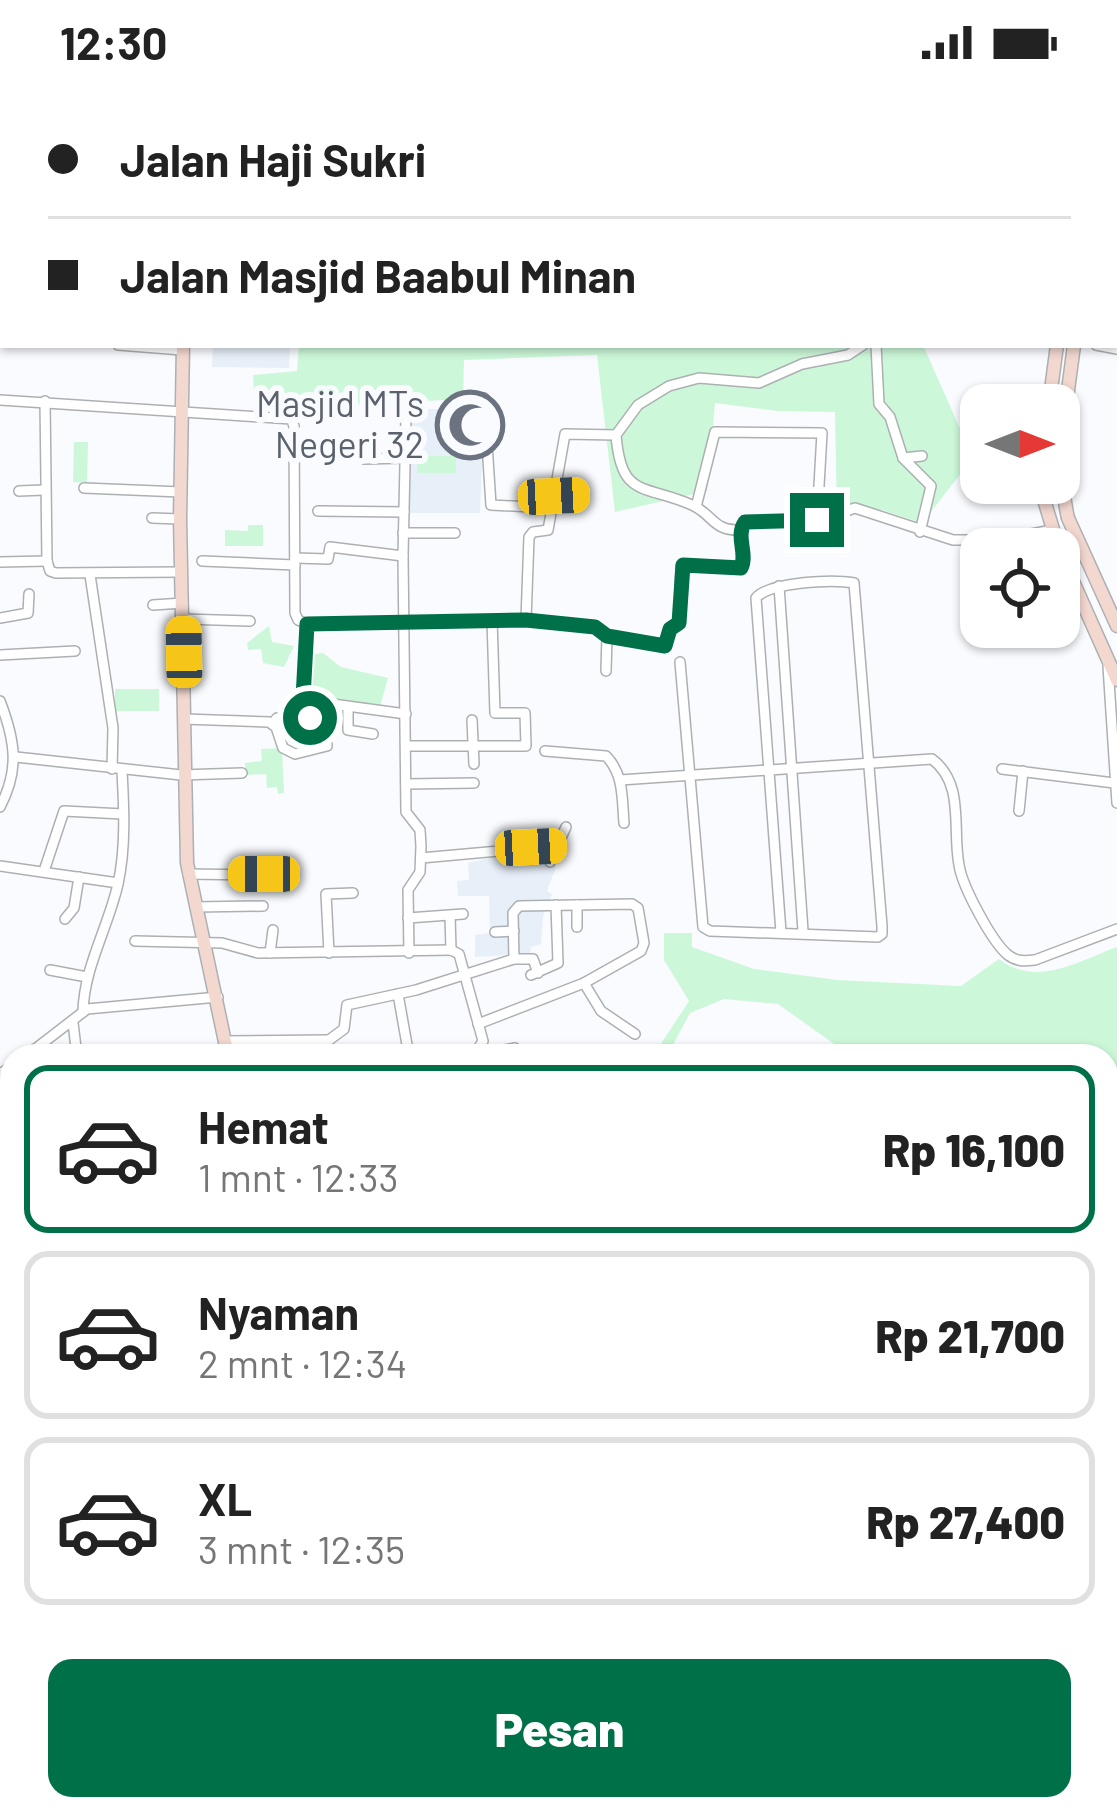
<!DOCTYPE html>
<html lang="id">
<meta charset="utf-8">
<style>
:root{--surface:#fff;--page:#f2f2f2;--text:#222;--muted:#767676;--line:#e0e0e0;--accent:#007048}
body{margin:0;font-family:Barlow,sans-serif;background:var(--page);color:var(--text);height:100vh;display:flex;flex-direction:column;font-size:45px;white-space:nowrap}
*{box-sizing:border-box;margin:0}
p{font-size:39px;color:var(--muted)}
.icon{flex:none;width:66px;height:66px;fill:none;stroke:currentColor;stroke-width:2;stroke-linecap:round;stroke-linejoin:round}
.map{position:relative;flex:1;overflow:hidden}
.drawer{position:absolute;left:0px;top:960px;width:1119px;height:777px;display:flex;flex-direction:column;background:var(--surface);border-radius:36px 36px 0 0;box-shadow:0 3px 9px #0004}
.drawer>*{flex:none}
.hud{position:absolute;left:0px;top:0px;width:1119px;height:264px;box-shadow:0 3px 9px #0004;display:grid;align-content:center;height:264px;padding:0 48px;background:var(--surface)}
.needle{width:78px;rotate:90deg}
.tools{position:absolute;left:960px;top:300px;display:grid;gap:24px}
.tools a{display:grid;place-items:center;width:120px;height:120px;border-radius:24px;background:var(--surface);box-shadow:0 3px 9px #0004;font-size:60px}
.end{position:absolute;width:54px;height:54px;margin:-27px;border:15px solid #007048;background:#fff;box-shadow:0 0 0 6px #fff}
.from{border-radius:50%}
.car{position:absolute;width:36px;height:72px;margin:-36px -18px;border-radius:15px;box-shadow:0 0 9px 3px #0007;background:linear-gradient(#f5c518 24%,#345 0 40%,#f5c518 0 76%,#345 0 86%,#f5c518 0)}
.hud b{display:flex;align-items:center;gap:42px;height:114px;font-size:45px}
.hud b+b{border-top:3px solid var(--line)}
.hud i{width:30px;height:30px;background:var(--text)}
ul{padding:21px 0 0;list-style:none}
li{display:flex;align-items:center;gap:36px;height:168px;margin:0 24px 18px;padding:0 24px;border:6px solid var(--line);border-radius:24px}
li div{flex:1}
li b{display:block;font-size:45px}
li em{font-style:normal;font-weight:800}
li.selected{border-color:var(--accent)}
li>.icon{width:108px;height:108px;stroke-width:1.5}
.action{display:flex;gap:24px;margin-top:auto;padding:24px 48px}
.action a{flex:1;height:138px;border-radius:24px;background:var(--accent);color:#fff;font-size:48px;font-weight:800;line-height:138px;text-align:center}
.status{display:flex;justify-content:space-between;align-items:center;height:84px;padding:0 60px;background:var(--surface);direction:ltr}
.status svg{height:33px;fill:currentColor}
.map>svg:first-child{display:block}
.built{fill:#e7eff9}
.green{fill:#ccf8d9}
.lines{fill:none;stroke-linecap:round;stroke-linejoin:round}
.river{stroke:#60b6d3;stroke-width:16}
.street-casing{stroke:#adb0b3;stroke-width:12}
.secondary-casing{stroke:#adb0b3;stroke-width:15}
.highway-casing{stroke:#995f4e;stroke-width:18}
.street{stroke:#fff;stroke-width:9}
.secondary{stroke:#f3d8d0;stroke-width:12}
.highway{stroke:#d77e63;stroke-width:15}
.route{stroke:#007048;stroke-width:15}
.labels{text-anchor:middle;stroke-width:12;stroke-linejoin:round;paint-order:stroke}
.worship-label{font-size:36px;fill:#5b616d;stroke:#f9fbfe;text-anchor:end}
</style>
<div class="status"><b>12:30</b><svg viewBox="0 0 49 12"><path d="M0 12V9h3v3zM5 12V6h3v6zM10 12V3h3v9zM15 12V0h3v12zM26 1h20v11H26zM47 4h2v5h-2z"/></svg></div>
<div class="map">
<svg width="1117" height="1736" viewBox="0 0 1117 1736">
<rect width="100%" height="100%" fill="#f9fbfe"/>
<!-- built -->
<g class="built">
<path d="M213,261H290L289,284L212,283Z"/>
<path d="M408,325H484L480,429H408Z"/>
<path d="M531,764L556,783L547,807L552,810L543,832L541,860L531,863L530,870L475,873V851L490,849L489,812H458L457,797L469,796L468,779Z"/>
<path d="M61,1725H231L214,1736H114L107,1731Z"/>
</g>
<!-- green -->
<g class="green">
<path d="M299,261H923L973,374L922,439L882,426L837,431L835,328L779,327L715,319L707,407L615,428L597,271L464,276L463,315L255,326L253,291L297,287Z"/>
<path d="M74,358H88L87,399L73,398Z"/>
<rect x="417" y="372" width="39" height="17"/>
<path d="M248,441H263V462H225V446L248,447Z"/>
<path d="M269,542L272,558L294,562L284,583L263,579L261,565L248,566L247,559Z"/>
<path d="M323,569L341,583L388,594L378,629L312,615L315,570Z"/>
<rect x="115" y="605" width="44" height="22"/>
<path d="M282,664L284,709L278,710L277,703L267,704L266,690L246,691L245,679L262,677L261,665Z"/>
<path d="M664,849H692V863L754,885L837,896L961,902L999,875C1036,904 1079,877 1117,863V1148L1107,1154V972H851L778,920L724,915L690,929L667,972H653L689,917L664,876Z"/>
</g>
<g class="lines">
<!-- river -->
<path class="river" d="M1107,1371L1117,1378"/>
<defs>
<g id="street">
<path d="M345,0V3"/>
<path d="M408,0V3"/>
<path d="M476,0V3"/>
<path d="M562,0V3"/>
<path d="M13,3V0"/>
<path d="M145,3L146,0"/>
<path d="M229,3L231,0"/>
<path d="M855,3V0"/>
<path d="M895,3V0"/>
<path d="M0,98L3,75"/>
<path d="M1116,172H1117"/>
<path d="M1116,196H1117"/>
<path d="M0,223H3"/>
<path d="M118,261L182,266"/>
<path d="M876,261L879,320L890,333L903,374L931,402L920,448"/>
<path d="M1096,261L1117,265"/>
<path d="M484,314L491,421L552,424"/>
<path d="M0,316L291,335L294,342L295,529L298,536L307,540"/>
<path d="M45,317L47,477"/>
<path d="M406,333L403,472L406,728L420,746L421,762L420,788L408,806L409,869"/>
<path d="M903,374L922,372"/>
<path d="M364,375L405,374"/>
<path d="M84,404L181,408"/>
<path d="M19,407L44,406"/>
<path d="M554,412L579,411"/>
<path d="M696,423L715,348L822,349L817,437"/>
<path d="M318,427L404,428"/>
<path d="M152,434L180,435"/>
<path d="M741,446C712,447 714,431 692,421C644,400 621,415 616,351L638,321L669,302L699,294L759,299L802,280L848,271L863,261"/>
<path d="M741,446L745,438L817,437L855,424L953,456H999L1052,446"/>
<path d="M403,449H455"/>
<path d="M295,474L328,475L330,463L403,472"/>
<path d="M47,477L50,487L56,489L181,488"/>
<path d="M202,477L295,481"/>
<path d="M0,478L47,477"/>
<path d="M90,491L113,644L112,685"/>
<path d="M779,502L803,847"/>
<path d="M153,521L183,519"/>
<path d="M0,534L28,529L29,510"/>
<path d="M183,535L250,537"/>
<path d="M526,536L529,453L533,448L548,446L565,350L616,351"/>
<path d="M307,540L526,536L595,543L607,552L665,561L670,545L679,539L681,483L686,480L741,484L744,478L741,446"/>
<path d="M0,571L75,567"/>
<path d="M680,578L703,843L710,847L878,853L882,850V842L854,499C833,495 769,498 756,514L781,848"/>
<path d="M1108,582L1117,719"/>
<path d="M606,587L607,552"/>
<path d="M303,616L406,630"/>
<path d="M0,617C15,656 20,685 0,723"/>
<path d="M348,623V646L373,650"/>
<path d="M302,633L307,540"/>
<path d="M184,635L269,638L276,643L283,664L295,670L327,662L325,635L277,634L272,640"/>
<path d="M472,636L474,680"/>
<path d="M406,662H526L525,629H495L492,536"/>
<path d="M545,667L606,672C624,690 622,715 624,739"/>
<path d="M16,673L181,691L242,689"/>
<path d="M1002,685L1114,699"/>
<path d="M620,696L932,675C965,700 952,744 959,781C962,802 992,858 1008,871C1017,878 1025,877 1035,876L1117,845"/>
<path d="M406,700L474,699"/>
<path d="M1019,727L1023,687"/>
<path d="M421,774L556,762"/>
<path d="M550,778L566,743"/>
<path d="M0,782L118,799"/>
<path d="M44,787L64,727L123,730"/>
<path d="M188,790L264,791"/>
<path d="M195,823L263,822"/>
<path d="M450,832L451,866"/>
<path d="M408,834L463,830"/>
<path d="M65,835L74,824L79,793"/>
<path d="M577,843V821"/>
<path d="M495,848L514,847"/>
<path d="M135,857L222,859L258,869L451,866"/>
<path d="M451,866L459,870L483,957L478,965L456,972"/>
<path d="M270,869L273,846"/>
<path d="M329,869L326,810L353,809"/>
<path d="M50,886L87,893"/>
<path d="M531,891L558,879L556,821"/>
<path d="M584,899L601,927L635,950"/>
<path d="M398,910L409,972"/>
<path d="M83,928C84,883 108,844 118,800C126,763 124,724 122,687"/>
<path d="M73,939L77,972"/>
<path d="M478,940L584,899L641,867L644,859L638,824L632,820L519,822L513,829L514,875"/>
<path d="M329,956L344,945L347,921L416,906L514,875H533L538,889"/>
<path d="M225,957L329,956"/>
<path d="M484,970L515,964"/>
<path d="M26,972L87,925L218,913"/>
<path d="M0,990L12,982"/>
<path d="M0,1119L6,1104"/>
<path d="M0,1164L12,1171"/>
<path d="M0,1227L12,1232"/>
<path d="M0,1275L12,1278"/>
<path d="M1107,1421L1113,1437"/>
<path d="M0,1498L12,1503"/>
<path d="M1107,1510H1117"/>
<path d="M1107,1570L1117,1569"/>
<path d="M1107,1631H1117"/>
<path d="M0,1635L12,1596"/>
<path d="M1107,1688H1117"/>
<path d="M607,1725L608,1736"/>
<path d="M337,1730V1736"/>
<path d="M705,1736L706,1728"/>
<path d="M809,1736L810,1725"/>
<path d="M862,1736V1725"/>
<path d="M925,1736V1725"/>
</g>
<g id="secondary">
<path d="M307,0V3"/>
<path d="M1082,3L1083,0"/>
<path d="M1096,3V0"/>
<path d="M183,261L180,435L187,779L228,972"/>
<path d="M1074,261C1067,318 1055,378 1068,434L1117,542"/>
<path d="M1049,321L1057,261"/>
<path d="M1044,399L1045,419L1059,465"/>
<path d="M1059,466L1117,596"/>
<path d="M0,1343L12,1346"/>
<path d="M1008,1736V1725"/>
<path d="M1019,1736V1725"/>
</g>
<g id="highway">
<path d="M1107,1177L1117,1171"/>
<path d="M1107,1191L1117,1186"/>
<path d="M1107,1213L1117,1208"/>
<path d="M1107,1231L1117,1226"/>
<path d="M231,1736L247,1725"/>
<path d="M278,1736L295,1725"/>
</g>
</defs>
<!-- street casing -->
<use href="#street" class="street-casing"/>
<!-- secondary casing -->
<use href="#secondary" class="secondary-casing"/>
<!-- highway casing -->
<use href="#highway" class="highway-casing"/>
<!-- street -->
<use href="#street" class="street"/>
<!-- secondary -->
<use href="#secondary" class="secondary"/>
<!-- highway -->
<use href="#highway" class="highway"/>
</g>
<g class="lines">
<!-- route -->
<path class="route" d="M310,634L302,633L307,540L526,536L595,543L607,552L665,562L670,545L679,539L683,481L741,484C748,470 735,452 745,438L817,436"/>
</g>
<!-- icons -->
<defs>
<symbol id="mosque-ring" viewBox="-11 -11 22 22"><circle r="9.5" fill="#f9fbfe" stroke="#6b7280" stroke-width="1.5"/><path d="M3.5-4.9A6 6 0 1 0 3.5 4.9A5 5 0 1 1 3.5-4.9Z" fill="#6b7280"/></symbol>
</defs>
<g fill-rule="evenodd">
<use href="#mosque-ring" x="432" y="303" width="76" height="76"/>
</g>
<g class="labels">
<!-- worship labels -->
<g class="worship-label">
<text x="424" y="333">Masjid MTs<tspan x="424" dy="41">Negeri 32</tspan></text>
</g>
</g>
</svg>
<div class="tools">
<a><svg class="needle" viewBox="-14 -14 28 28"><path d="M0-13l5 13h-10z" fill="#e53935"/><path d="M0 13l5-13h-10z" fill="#767676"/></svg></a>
<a><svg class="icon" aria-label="locate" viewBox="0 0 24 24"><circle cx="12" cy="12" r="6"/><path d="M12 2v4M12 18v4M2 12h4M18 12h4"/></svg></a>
</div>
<i class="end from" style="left:310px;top:634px"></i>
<i class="end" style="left:817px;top:436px"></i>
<i class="car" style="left:554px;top:412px;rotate:87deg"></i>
<i class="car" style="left:184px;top:568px;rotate:359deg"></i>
<i class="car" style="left:531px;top:763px;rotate:87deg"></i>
<i class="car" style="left:264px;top:790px;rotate:270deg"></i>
<div class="hud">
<b><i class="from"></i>Jalan Haji Sukri</b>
<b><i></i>Jalan Masjid Baabul Minan</b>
</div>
<section class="drawer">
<ul>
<li class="selected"><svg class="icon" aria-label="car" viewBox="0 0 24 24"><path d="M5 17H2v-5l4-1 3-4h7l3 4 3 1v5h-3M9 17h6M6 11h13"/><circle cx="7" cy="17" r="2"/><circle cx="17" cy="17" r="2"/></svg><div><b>Hemat</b><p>1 mnt · 12:33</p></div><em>Rp 16,100</em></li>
<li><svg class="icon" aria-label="car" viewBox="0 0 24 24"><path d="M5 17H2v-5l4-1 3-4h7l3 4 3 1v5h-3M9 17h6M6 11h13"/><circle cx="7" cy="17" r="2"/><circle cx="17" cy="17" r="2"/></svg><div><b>Nyaman</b><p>2 mnt · 12:34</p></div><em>Rp 21,700</em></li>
<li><svg class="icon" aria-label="car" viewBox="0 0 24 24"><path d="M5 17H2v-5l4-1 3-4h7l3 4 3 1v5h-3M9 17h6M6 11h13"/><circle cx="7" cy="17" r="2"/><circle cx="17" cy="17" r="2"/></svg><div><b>XL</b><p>3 mnt · 12:35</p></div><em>Rp 27,400</em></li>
</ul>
<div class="action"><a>Pesan</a></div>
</section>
</div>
